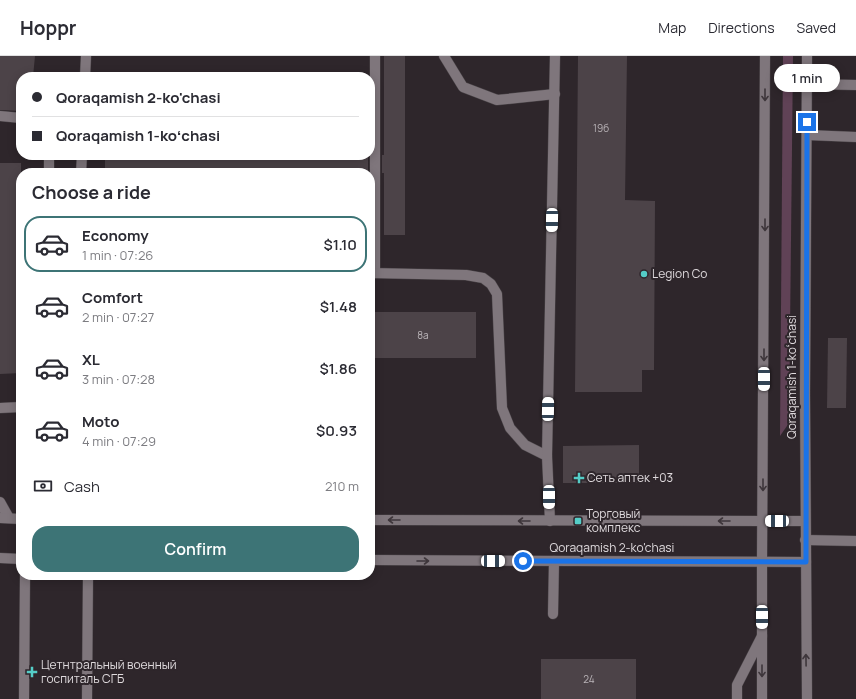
<!DOCTYPE html>
<meta charset="utf-8">
<style>
:root{--surface:#fff;--page:#f2f2f3;--text:#2b2b33;--muted:#7c7c81;--line:#e1e1e2;--accent:#3d7476}
body{margin:0;font-family:Manrope,sans-serif;background:var(--page);color:var(--text);height:100vh;display:flex;flex-direction:column;font-size:15px;white-space:nowrap}
*{box-sizing:border-box;margin:0}
p{font-size:13px;color:var(--muted)}
.icon{flex:none;width:22px;height:22px;fill:none;stroke:currentColor;stroke-width:2;stroke-linecap:round;stroke-linejoin:round}
.map{position:relative;flex:1;overflow:hidden}
.side{position:absolute;left:16px;top:112px;width:359px;height:412px;display:flex;flex-direction:column;background:var(--surface);border-radius:16px;box-shadow:0 2px 10px #0003}
.side>*{flex:none}
.top-card{position:absolute;left:16px;top:16px;width:359px;height:88px;border-radius:16px;box-shadow:0 2px 10px #0003;display:grid;align-content:center;height:88px;padding:0 16px;background:var(--surface)}
.end{position:absolute;width:18px;height:18px;margin:-9px;border:5px solid #1a73e8;background:#fff;box-shadow:0 0 0 2px #fff}
.from{border-radius:50%}
.bubble{position:absolute;height:28px;border-radius:14px;background:var(--surface);box-shadow:0 2px 10px #0003;font-size:13px;font-weight:600;line-height:28px;text-align:center}
.car{position:absolute;width:12px;height:24px;margin:-12px -6px;border-radius:5px;box-shadow:0 0 3px 1px #0007;background:linear-gradient(#fff 24%,#345 0 40%,#fff 0 76%,#345 0 86%,#fff 0)}
.top-card b{display:flex;align-items:center;gap:14px;height:38px;font-size:15px}
.top-card b+b{border-top:1px solid var(--line)}
.top-card i{width:10px;height:10px;background:var(--text)}
ul{padding:0;list-style:none}
li{display:flex;align-items:center;gap:12px;height:56px;margin:0 8px 6px;padding:0 8px;border:2px solid transparent;border-radius:16px}
li div{flex:1}
li b{display:block;font-size:15px}
li em{font-style:normal;font-weight:600}
li.selected{border-color:var(--accent)}
li>.icon{width:36px;height:36px;stroke-width:1.5}
h2{padding:0 16px;font-size:18px;line-height:48px}
.pay{display:flex;align-items:center;gap:10px;height:44px;padding:0 16px;font-size:15px}
.pay p{margin-inline-start:auto}
.primary-button{display:flex;gap:8px;margin-top:auto;padding:8px 16px}
.primary-button a{flex:1;height:46px;border-radius:16px;background:var(--accent);color:#fff;font-size:16px;font-weight:600;line-height:46px;text-align:center}
header{display:flex;align-items:center;gap:24px;box-sizing:border-box;height:56px;padding:0 20px;background:var(--surface);border-bottom:1px solid var(--line)}
header strong{font-size:19px}
nav{display:flex;gap:22px;margin-inline-start:auto;font-size:14px}
.map>svg:first-child{display:block}
.green{fill:#604256}
.building{fill:#4c4348}
.lines{fill:none;stroke-linecap:round;stroke-linejoin:round}
.lane-casing{stroke:#4a4448;stroke-width:11}
.secondary-casing{stroke:#4a4448;stroke-width:11}
.lane{stroke:#7f767c;stroke-width:10}
.secondary{stroke:#7f767c;stroke-width:10}
.oneway{stroke:#3e363b}
.route{stroke:#1a73e8;stroke-width:5}
.poi-dot{fill:#54cdc7;stroke:#2e262b;stroke-width:1.5}
.labels{text-anchor:middle;stroke-width:4;stroke-linejoin:round;paint-order:stroke}
.number-label{font-size:10px;fill:#bab4b8}
.poi-label{font-size:12px;fill:#dfdadd;stroke:#2e262b;text-anchor:start}
.street-label{font-size:12px;fill:#dfdadd;stroke:#2e262b}
</style>
<header>
<strong>Hoppr</strong>
<nav><a>Map</a><a>Directions</a><a>Saved</a></nav>
</header>
<div class="map">
<svg width="856" height="643" viewBox="0 0 856 643">
<rect width="100%" height="100%" fill="#2e262b"/>
<!-- green -->
<path class="green" d="M783,0H793L789,367L780,380Z"/>
<!-- building -->
<g class="building">
<path d="M0,0H35L33,21H21V55L0,54Z"/>
<path d="M384,0H405V179H384V117H382V99H384Z"/>
<path d="M578,0H627L625,144L655,145L654,314H642V336H575Z"/>
<rect x="105" y="99" width="263" height="18"/>
<path d="M0,107H21V317L0,318Z"/>
<rect x="370" y="256" width="106" height="46"/>
<path d="M828,282H847L846,352H827Z"/>
<path d="M639,389V427H563V390Z"/>
<rect x="541" y="603" width="95" height="40"/>
</g>
<g class="lines">
<defs>
<g id="lane">
<path d="M375,0V217"/>
<path d="M444,0L463,31L497,44L555,38"/>
<path d="M85,21L86,0"/>
<path d="M807,28L856,29"/>
<path d="M0,60L21,62"/>
<path d="M807,79L856,81"/>
<path d="M49,99V117"/>
<path d="M81,117L82,99"/>
<path d="M370,217L466,219L483,222L491,228L497,238L502,352L510,372L525,389L547,400L550,465"/>
<path d="M0,352L21,351"/>
<path d="M547,400L555,0"/>
<path d="M0,446L9,462"/>
<path d="M805,484L856,485"/>
<path d="M553,558L554,505"/>
<path d="M24,643L25,519"/>
<path d="M87,643L88,519"/>
<path d="M737,643V629L762,580"/>
</g>
<g id="secondary">
<path d="M0,462L21,463"/>
<path d="M370,464L805,465"/>
<path d="M0,502L21,503"/>
<path d="M370,504L806,506"/>
<path d="M762,643V506L765,0"/>
<path d="M807,643L805,338L807,0"/>
</g>
</defs>
<!-- lane casing -->
<use href="#lane" class="lane-casing"/>
<!-- secondary casing -->
<use href="#secondary" class="secondary-casing"/>
<!-- lane -->
<use href="#lane" class="lane"/>
<!-- secondary -->
<use href="#secondary" class="secondary"/>
</g>
<!-- one-way arrows -->
<defs><path id="oneway-shaft" d="M-6 0H5M1.5-3L5.5 0L1.5 3" fill="none" stroke-width="1.6" stroke-linecap="round" stroke-linejoin="round"/></defs>
<g class="oneway">
<use href="#oneway-shaft" transform="translate(765 39) rotate(90)"/>
<use href="#oneway-shaft" transform="translate(765 169) rotate(90)"/>
<use href="#oneway-shaft" transform="translate(764 299) rotate(90)"/>
<use href="#oneway-shaft" transform="translate(763 429) rotate(90)"/>
<use href="#oneway-shaft" transform="translate(394 464) rotate(-180)"/>
<use href="#oneway-shaft" transform="translate(524 465) rotate(-180)"/>
<use href="#oneway-shaft" transform="translate(724 465) rotate(-180)"/>
<use href="#oneway-shaft" transform="translate(423 505)"/>
<use href="#oneway-shaft" transform="translate(806 604) rotate(-91)"/>
<use href="#oneway-shaft" transform="translate(762 615) rotate(90)"/>
</g>
<g class="lines">
<!-- route -->
<path class="route" d="M523,505L806,506L807,66"/>
</g>
<!-- markers -->
<g class="poi-dot">
<circle cx="644" cy="218" r="4"/>
<path d="M577 416h4v4h4v4h-4v4h-4v-4h-4v-4h4z"/>
<rect x="574" y="461" width="8" height="8" rx="2"/>
<path d="M30 610h4v4h4v4h-4v4h-4v-4h-4v-4h4z"/>
</g>
<g class="labels">
<!-- number labels -->
<g class="number-label">
<text x="601" y="76">19б</text>
<text x="423" y="283">8а</text>
<text x="589" y="627">24</text>
</g>
<!-- poi labels -->
<g class="poi-label">
<text x="652" y="222">Legion Co</text>
<text x="587" y="426">Сеть аптек +03</text>
<text x="586" y="462">Торговый<tspan x="586" dy="14">комплекс</tspan></text>
<text x="41" y="613">Цетнтральный военный<tspan x="41" dy="14">госпиталь СГБ</tspan></text>
</g>
<!-- street labels -->
<g class="street-label">
<text transform="translate(792 321) rotate(-90)" y="4">Qoraqamish 1-koʻchasi</text>
<text x="612" y="496">Qoraqamish 2-ko'chasi</text>
</g>
</g>
</svg>
<i class="end from" style="left:523px;top:505px"></i>
<i class="end" style="left:807px;top:66px"></i>
<div class="bubble" style="left:774px;top:8px;width:66px">1 min</div>
<i class="car" style="left:552px;top:164px;rotate:181deg"></i>
<i class="car" style="left:764px;top:323px;rotate:180deg"></i>
<i class="car" style="left:548px;top:353px;rotate:1deg"></i>
<i class="car" style="left:549px;top:441px;rotate:180deg"></i>
<i class="car" style="left:777px;top:465px;rotate:270deg"></i>
<i class="car" style="left:493px;top:505px;rotate:90deg"></i>
<i class="car" style="left:762px;top:561px;rotate:180deg"></i>
<div class="top-card">
<b><i class="from"></i>Qoraqamish 2-ko'chasi</b>
<b><i></i>Qoraqamish 1-koʻchasi</b>
</div>
<section class="side">
<h2>Choose a ride</h2>
<ul>
<li class="selected"><svg class="icon" aria-label="car" viewBox="0 0 24 24"><path d="M5 17H2v-5l4-1 3-4h7l3 4 3 1v5h-3M9 17h6M6 11h13"/><circle cx="7" cy="17" r="2"/><circle cx="17" cy="17" r="2"/></svg><div><b>Economy</b><p>1 min · 07:26</p></div><em>$1.10</em></li>
<li><svg class="icon" aria-label="car" viewBox="0 0 24 24"><path d="M5 17H2v-5l4-1 3-4h7l3 4 3 1v5h-3M9 17h6M6 11h13"/><circle cx="7" cy="17" r="2"/><circle cx="17" cy="17" r="2"/></svg><div><b>Comfort</b><p>2 min · 07:27</p></div><em>$1.48</em></li>
<li><svg class="icon" aria-label="car" viewBox="0 0 24 24"><path d="M5 17H2v-5l4-1 3-4h7l3 4 3 1v5h-3M9 17h6M6 11h13"/><circle cx="7" cy="17" r="2"/><circle cx="17" cy="17" r="2"/></svg><div><b>XL</b><p>3 min · 07:28</p></div><em>$1.86</em></li>
<li><svg class="icon" aria-label="car" viewBox="0 0 24 24"><path d="M5 17H2v-5l4-1 3-4h7l3 4 3 1v5h-3M9 17h6M6 11h13"/><circle cx="7" cy="17" r="2"/><circle cx="17" cy="17" r="2"/></svg><div><b>Moto</b><p>4 min · 07:29</p></div><em>$0.93</em></li>
</ul>
<div class="pay"><svg class="icon" aria-label="cash" viewBox="0 0 24 24"><path d="M3 7h18v10H3z"/><circle cx="12" cy="12" r="2"/></svg>Cash<p>210 m</p></div>
<div class="primary-button"><a>Confirm</a></div>
</section>
</div>
